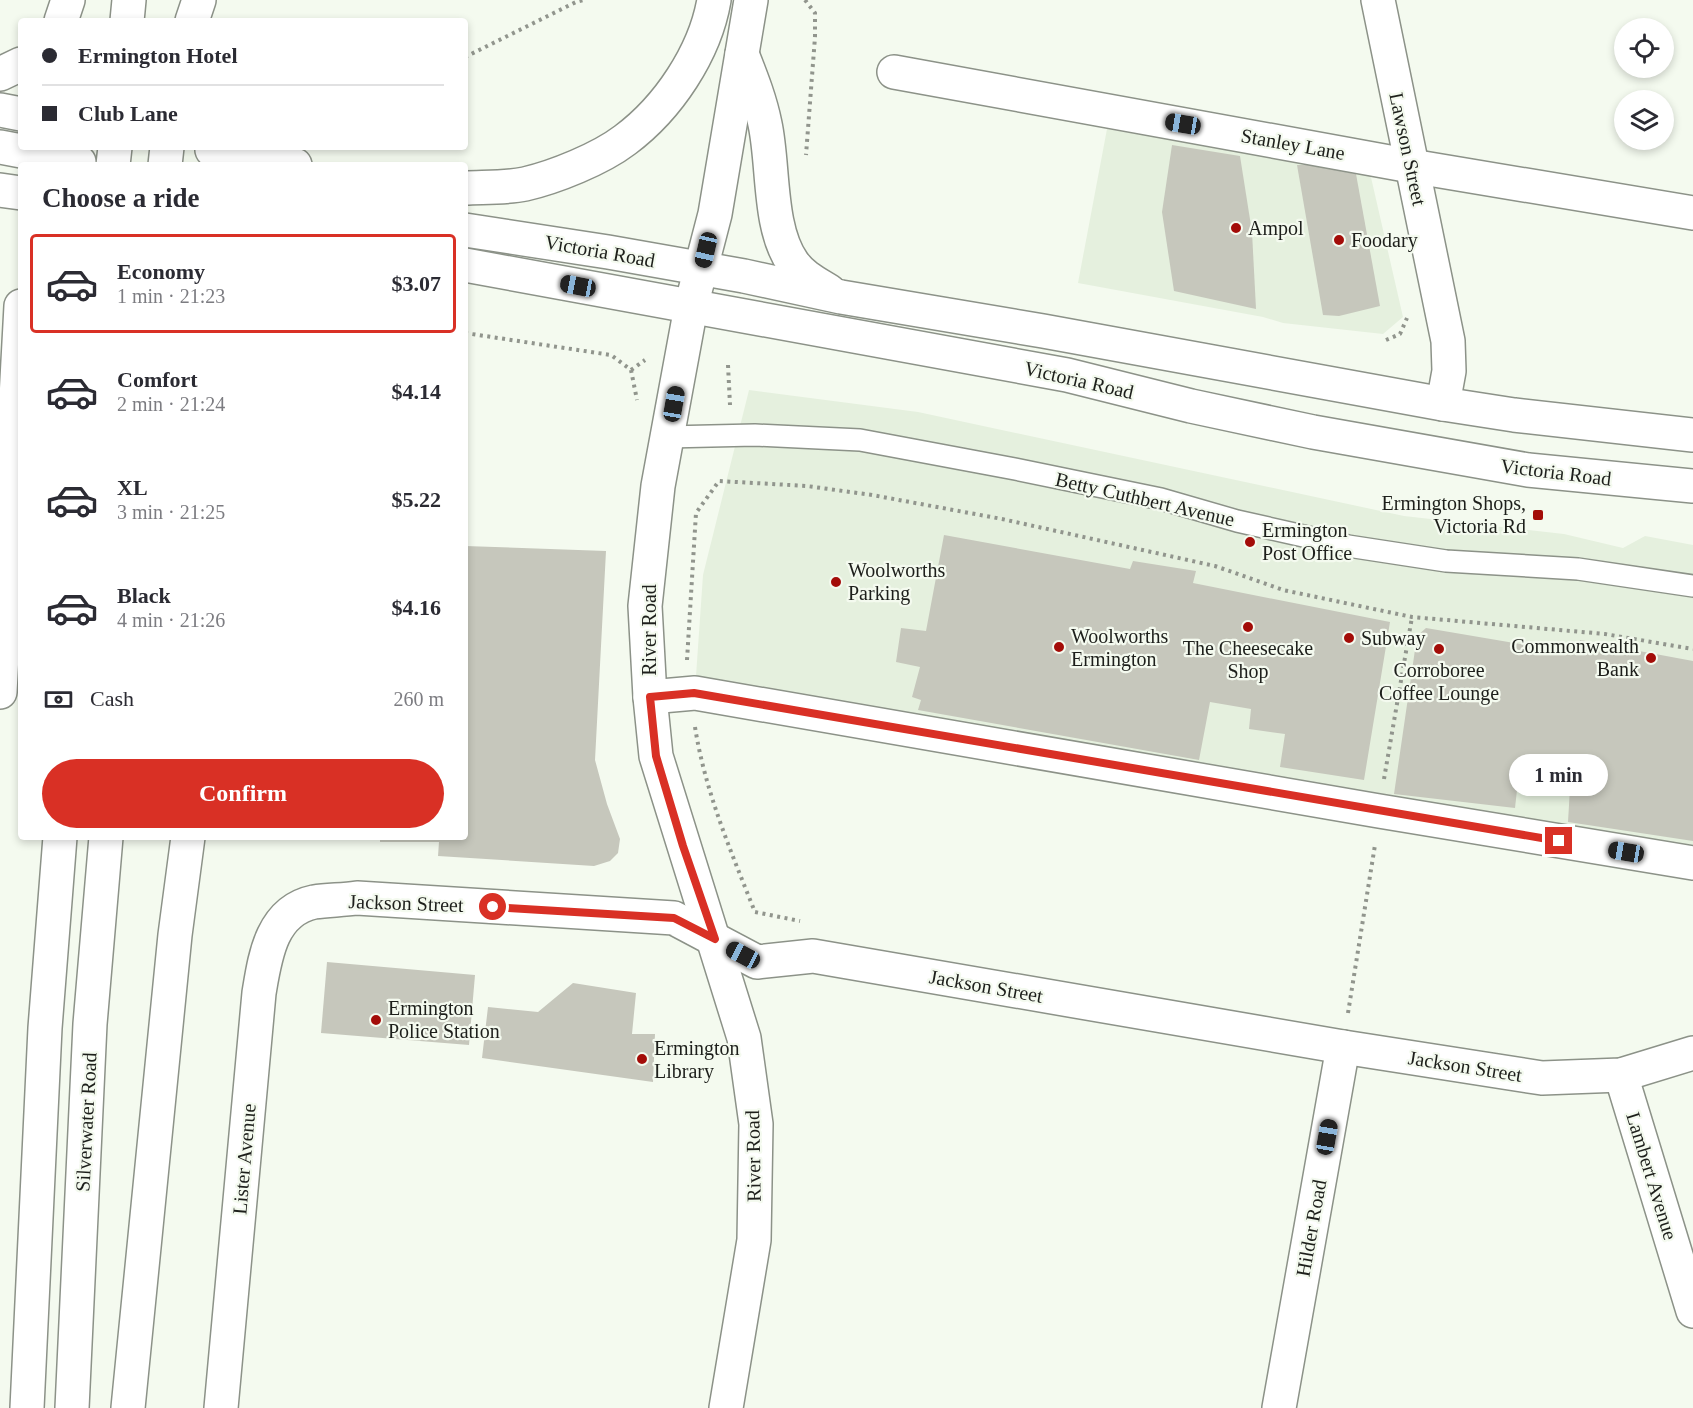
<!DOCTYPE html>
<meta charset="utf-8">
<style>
:root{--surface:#fff;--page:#f2f2f3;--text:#2b2b33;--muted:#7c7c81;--line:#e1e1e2;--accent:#d93025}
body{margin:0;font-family:"Times New Roman",serif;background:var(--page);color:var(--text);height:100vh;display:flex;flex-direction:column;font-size:22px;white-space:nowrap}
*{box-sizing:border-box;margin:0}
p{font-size:20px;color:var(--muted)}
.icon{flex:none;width:33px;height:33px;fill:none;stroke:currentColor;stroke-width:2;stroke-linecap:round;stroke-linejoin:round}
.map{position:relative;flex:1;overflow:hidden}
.sheet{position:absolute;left:18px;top:162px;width:450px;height:678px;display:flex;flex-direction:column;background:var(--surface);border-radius:6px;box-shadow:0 3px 9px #0003}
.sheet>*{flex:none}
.top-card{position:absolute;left:18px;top:18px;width:450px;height:132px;border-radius:6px;box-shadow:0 3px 9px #0003;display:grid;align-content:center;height:132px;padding:0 24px;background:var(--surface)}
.fabs{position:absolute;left:1614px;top:18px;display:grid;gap:12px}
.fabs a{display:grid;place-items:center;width:60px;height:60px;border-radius:50%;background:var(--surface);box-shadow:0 3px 9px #0003;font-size:30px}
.end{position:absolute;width:27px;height:27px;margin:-14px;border:8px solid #d93025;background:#fff;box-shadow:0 0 0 3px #fff}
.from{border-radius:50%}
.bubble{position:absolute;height:42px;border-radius:21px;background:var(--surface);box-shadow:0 3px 9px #0003;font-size:20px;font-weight:700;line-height:42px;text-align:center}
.car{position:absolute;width:18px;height:36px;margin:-18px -9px;border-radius:8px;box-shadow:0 0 4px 2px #0007;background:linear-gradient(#222 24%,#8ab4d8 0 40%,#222 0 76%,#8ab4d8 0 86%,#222 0)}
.top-card b{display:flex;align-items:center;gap:21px;height:57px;font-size:22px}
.top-card b+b{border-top:2px solid var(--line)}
.top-card i{width:15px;height:15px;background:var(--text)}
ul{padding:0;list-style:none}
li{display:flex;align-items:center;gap:18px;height:99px;margin:0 12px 9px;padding:0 12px;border:3px solid transparent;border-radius:6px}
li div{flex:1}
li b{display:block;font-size:22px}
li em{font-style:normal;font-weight:700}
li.current{border-color:var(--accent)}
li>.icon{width:54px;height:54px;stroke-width:1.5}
h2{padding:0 24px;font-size:27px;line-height:72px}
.pay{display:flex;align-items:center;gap:15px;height:66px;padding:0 24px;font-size:22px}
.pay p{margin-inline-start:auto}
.primary-button{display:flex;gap:12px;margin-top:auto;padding:12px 24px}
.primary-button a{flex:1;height:69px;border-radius:36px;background:var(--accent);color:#fff;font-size:24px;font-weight:700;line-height:69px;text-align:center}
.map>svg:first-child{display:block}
.built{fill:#e5f0de}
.building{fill:#c6c7bc}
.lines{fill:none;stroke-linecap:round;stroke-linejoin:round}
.service-casing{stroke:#8c9288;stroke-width:24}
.minor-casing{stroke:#8c9288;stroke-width:36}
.trunk-casing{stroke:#8c9288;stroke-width:36}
.path{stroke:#91958d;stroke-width:4;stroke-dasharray:3 4.5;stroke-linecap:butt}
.service{stroke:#fff;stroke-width:21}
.minor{stroke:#fff;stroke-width:33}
.trunk{stroke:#fff;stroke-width:33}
.route{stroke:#d93025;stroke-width:8}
.poi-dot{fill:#a30c08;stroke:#f4faef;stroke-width:2}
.labels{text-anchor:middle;stroke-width:4.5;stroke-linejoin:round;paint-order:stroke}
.street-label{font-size:20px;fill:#1d1f1b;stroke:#f4faef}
.poi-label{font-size:20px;fill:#1d1f1b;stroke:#f4faef;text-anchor:start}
</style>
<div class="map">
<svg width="1693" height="1408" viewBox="0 0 1693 1408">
<rect width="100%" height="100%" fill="#f4faef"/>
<!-- built -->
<g class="built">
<path d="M1107,129L1370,173L1403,317L1383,334L1283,323L1263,317L1078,283Z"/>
<path d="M749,390L918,412L1404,516L1564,534L1623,548L1645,536L1693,545V847L696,676L703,575Z"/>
</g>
<!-- building -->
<g class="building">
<path d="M1172,145L1240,156L1252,232L1256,309L1174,291L1162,212Z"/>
<path d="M1297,165H1308L1356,174L1380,306L1339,316L1323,315Z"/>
<path d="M944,535L1130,569L1133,561L1196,571L1193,583L1390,622L1364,780L1280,767L1285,734L1249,729L1251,709L1210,702L1199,760L918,710L921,700L912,697L920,667L896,662L901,628L926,631Z"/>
<path d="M465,546L606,551L595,760L607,804L620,839L618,853L610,861L594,866L438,856L439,842H380V837H465Z"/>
<path d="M1426,628L1579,654L1580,640L1693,661V841L1568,822L1571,771L1520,763L1515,808L1394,794L1417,636Z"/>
<path d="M327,962L475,975L469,1045L321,1033Z"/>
<path d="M573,983L636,993L632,1034H655L653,1082L482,1058L488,1007L538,1012Z"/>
</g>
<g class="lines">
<defs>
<path id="service" d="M667,437L755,435L860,440L1015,469L1161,499L1237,521L1348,546L1446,561L1578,569L1693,586"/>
<g id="minor">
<path d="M1378,0L1448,341L1449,371L1443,404"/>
<path d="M894,72L1411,166L1693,213"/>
<path d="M691,307L658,486L645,606L650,697L656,756L744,1038L756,1124L754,1240L726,1408"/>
<path d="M650,697L695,693L1379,811L1693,863"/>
<path d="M1621,1075L1693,1311"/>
<path d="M221,1408L259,993C265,957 271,911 314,902C328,900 343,900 357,898L674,918L757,962L813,956L1343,1047L1542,1078L1621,1075L1693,1053"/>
<path d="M1279,1408L1343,1047"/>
</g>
<g id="trunk">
<path d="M61,21L68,0"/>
<path d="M127,21L129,0"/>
<path d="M192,21L199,0"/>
<path d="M742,54C751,77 760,99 765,124C774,165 768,228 793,263C802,276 816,283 829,291"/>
<path d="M0,74L21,64"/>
<path d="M0,110L21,114"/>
<path d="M0,147L79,162"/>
<path d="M212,150L295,165"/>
<path d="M113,165L115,147"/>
<path d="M165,165L167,147"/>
<path d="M465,188C484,187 506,188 525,184C555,177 600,159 625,140C668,108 705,53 714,0"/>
<path d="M0,190L21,193"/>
<path d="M465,230L608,252L744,276L841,297L1043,331L1443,404L1514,415L1693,435"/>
<path d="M465,265L1067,375L1191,406L1313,432L1528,470L1693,486"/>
<path d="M695,291L715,214L751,0"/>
<path d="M0,692L21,306"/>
<path d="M27,1408L45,1028L60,837"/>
<path d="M72,1408L90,1024L106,837"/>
<path d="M128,1408L175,935L188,837"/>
</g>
</defs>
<!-- service casing -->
<use href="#service" class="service-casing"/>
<!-- minor casing -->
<use href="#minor" class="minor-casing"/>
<!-- trunk casing -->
<use href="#trunk" class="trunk-casing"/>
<!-- path -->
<g class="path">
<path d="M805,0L815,13V37L806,155"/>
<path d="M465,57L576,2L584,0"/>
<path d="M465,333L611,355L631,370L637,400"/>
<path d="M1386,340L1400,334L1407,318"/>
<path d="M728,365L730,405"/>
<path d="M631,370L645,360"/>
<path d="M687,660L696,513L719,481L807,486L872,495L1002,519L1215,566L1283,590L1412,617L1605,634L1693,649"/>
<path d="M695,727C705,791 731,852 755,912L800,921"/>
<path d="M1384,779L1412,617"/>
<path d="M1348,1013L1375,845"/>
</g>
<!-- service -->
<use href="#service" class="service"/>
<!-- minor -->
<use href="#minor" class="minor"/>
<!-- trunk -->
<use href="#trunk" class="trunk"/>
</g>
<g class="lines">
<!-- route -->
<path class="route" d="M493,907L674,918L715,939L683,846L656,756L650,697L694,693L1559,841"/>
</g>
<!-- markers -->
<g class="poi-dot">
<circle cx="1236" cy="228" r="6"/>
<circle cx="1339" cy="240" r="6"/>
<rect x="1532" y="509" width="12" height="12" rx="3"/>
<circle cx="1250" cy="542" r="6"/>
<circle cx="836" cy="582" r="6"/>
<circle cx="1248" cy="627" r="6"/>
<circle cx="1349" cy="638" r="6"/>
<circle cx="1059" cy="647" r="6"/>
<circle cx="1439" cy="649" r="6"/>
<circle cx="1651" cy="658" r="6"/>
<circle cx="376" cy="1020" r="6"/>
<circle cx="642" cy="1059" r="6"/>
</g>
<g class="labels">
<!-- street labels -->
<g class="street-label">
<text transform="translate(1293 144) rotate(10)" y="7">Stanley Lane</text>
<text transform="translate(1408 149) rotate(78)" y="7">Lawson Street</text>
<text transform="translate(600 251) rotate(10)" y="7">Victoria Road</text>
<text transform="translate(1079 380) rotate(13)" y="7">Victoria Road</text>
<text transform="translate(1556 472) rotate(7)" y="7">Victoria Road</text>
<text transform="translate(1145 499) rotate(13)" y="7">Betty Cuthbert Avenue</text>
<text transform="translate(649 630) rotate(-90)" y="7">River Road</text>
<text transform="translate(406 903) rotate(2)" y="7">Jackson Street</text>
<text transform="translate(986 986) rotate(10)" y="7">Jackson Street</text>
<text transform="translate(1465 1066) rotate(9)" y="7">Jackson Street</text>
<text transform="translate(86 1122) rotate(-87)" y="7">Silverwater Road</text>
<text transform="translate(753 1156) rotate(-91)" y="7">River Road</text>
<text transform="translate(244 1159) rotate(-85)" y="7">Lister Avenue</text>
<text transform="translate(1652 1176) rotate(73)" y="7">Lambert Avenue</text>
<text transform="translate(1311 1228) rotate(-80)" y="7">Hilder Road</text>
</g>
<!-- poi labels -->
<g class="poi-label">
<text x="1248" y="235">Ampol</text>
<text x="1351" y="247">Foodary</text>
<text x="1526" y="510" text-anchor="end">Ermington Shops,<tspan x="1526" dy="23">Victoria Rd</tspan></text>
<text x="1262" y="537">Ermington<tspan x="1262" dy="23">Post Office</tspan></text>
<text x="848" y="577">Woolworths<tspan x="848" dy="23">Parking</tspan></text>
<text x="1071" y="643">Woolworths<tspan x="1071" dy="23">Ermington</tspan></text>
<text x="1361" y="645">Subway</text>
<text x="1639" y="653" text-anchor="end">Commonwealth<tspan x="1639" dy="23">Bank</tspan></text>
<text x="1248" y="655" text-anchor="middle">The Cheesecake<tspan x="1248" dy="23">Shop</tspan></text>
<text x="1439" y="677" text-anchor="middle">Corroboree<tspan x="1439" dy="23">Coffee Lounge</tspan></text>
<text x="388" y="1015">Ermington<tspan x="388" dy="23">Police Station</tspan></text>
<text x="654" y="1055">Ermington<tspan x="654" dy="23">Library</tspan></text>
</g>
</g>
</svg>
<div class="fabs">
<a><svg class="icon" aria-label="locate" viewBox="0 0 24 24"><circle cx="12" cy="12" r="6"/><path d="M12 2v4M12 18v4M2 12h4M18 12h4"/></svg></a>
<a><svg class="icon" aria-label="layers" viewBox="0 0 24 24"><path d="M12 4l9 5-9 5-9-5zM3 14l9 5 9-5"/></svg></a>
</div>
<i class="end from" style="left:493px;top:907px"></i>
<i class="end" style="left:1559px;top:841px"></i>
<div class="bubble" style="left:1509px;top:754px;width:99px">1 min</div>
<i class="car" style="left:1183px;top:124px;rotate:280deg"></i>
<i class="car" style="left:706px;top:250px;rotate:193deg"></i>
<i class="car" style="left:578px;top:286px;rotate:281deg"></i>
<i class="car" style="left:674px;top:404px;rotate:10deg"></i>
<i class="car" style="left:1626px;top:852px;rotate:279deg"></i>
<i class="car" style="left:743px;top:955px;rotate:298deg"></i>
<i class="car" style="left:1327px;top:1137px;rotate:10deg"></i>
<div class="top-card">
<b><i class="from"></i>Ermington Hotel</b>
<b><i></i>Club Lane</b>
</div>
<section class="sheet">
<h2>Choose a ride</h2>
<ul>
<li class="current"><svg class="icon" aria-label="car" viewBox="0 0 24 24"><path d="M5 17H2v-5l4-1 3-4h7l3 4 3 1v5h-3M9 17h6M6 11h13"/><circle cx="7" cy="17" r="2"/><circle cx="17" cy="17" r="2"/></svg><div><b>Economy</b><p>1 min · 21:23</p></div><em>$3.07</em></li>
<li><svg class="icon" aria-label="car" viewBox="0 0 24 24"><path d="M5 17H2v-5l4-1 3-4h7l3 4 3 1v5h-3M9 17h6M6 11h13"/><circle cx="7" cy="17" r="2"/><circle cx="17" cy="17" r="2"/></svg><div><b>Comfort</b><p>2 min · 21:24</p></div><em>$4.14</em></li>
<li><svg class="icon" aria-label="car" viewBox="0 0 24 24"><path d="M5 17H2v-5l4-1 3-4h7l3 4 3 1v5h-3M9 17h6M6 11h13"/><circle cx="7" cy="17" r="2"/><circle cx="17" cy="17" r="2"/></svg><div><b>XL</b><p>3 min · 21:25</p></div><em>$5.22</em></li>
<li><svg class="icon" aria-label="car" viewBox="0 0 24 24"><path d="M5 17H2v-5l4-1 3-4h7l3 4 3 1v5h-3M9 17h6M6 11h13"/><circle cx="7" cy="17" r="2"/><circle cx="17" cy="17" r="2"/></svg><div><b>Black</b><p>4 min · 21:26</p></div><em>$4.16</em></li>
</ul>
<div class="pay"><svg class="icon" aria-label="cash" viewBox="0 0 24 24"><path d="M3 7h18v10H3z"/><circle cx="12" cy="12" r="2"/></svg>Cash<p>260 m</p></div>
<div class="primary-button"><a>Confirm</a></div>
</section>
</div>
